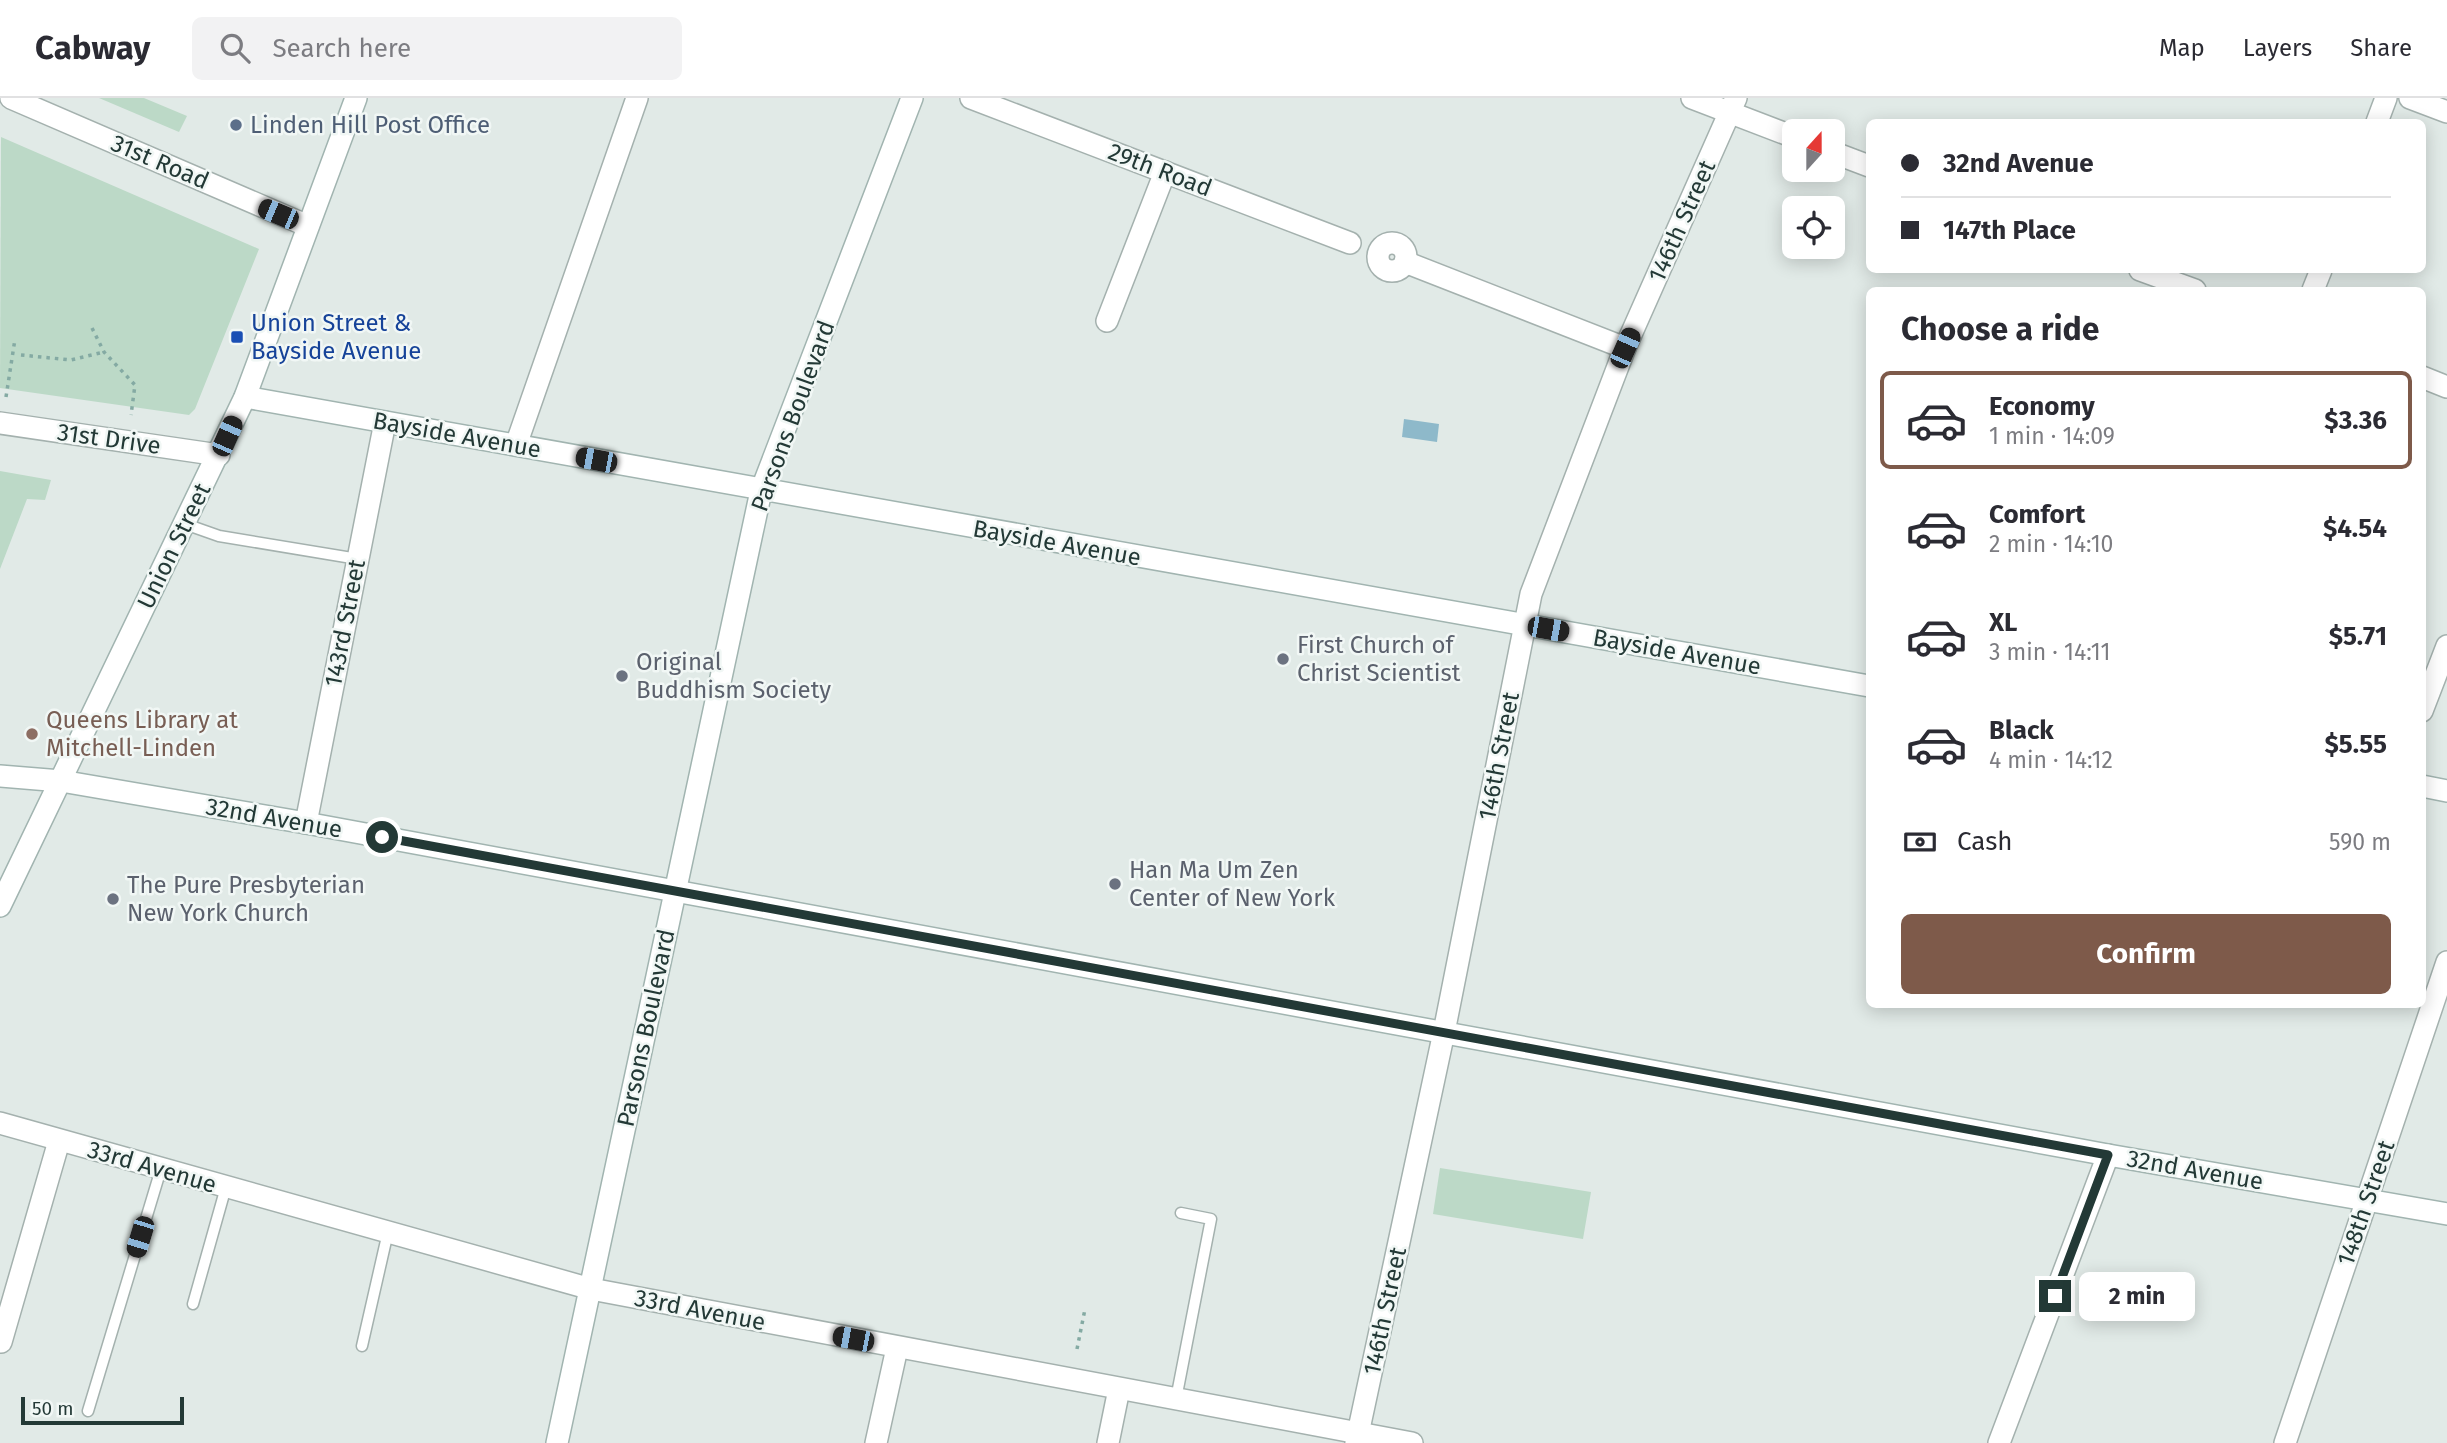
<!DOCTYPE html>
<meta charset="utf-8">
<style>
:root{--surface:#fff;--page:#f2f2f3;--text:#2b2b33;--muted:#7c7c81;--line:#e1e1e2;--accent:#7e5a4a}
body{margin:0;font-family:"Fira Sans",sans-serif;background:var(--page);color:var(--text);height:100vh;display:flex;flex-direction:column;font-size:26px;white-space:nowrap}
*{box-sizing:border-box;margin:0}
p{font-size:23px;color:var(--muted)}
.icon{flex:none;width:38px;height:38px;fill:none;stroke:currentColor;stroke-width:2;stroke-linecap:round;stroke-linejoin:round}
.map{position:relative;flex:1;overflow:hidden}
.panel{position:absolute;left:1866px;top:189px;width:560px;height:721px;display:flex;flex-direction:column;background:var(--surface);border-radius:10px;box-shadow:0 4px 18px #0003}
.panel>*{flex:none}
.top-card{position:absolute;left:1866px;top:21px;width:560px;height:154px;border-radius:10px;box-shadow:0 4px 18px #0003;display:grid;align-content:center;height:154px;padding:0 35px;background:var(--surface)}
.needle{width:46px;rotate:21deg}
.controls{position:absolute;left:1782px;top:21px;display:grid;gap:14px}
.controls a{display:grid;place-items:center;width:63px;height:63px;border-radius:10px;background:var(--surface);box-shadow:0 4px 18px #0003;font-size:35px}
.scale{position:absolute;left:21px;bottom:18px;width:163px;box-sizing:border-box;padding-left:7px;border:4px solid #233936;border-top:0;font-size:19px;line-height:24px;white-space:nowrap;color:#233936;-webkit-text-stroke:5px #f1f7f5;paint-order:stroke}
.end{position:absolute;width:32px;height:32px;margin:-16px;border:9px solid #233936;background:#fff;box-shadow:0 0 0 4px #fff}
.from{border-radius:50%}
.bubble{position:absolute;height:49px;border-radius:10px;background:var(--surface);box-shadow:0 4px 18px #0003;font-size:23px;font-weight:700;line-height:49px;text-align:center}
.car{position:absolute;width:21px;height:42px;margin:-21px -10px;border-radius:9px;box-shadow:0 0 5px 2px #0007;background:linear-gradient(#222 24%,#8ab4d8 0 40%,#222 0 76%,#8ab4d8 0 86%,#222 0)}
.top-card b{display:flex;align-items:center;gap:24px;height:66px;font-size:26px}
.top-card b+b{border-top:2px solid var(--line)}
.top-card i{width:18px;height:18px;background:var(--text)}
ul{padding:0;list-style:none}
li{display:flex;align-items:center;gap:21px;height:98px;margin:0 14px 10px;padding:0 21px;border:4px solid transparent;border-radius:10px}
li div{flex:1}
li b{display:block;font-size:26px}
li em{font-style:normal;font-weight:700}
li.selected{border-color:var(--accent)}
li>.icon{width:63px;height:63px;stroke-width:1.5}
h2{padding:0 35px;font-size:32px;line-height:84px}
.pay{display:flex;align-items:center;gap:18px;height:77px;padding:0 35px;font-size:26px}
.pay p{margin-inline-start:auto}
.cta{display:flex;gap:14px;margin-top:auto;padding:14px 35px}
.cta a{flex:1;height:80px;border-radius:10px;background:var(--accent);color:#fff;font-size:28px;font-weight:700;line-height:80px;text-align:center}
header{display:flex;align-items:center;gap:42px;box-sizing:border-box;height:98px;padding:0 35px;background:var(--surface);border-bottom:2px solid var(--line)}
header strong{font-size:33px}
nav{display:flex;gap:38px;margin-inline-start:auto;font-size:24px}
.search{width:490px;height:63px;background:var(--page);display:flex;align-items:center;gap:18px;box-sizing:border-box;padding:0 24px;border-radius:10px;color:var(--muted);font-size:26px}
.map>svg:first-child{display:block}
.green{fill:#bcd9c7}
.water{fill:#8eb9ca}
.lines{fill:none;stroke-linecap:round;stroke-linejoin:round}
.lane-casing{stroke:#a4b1ae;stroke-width:13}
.street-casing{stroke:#a4b1ae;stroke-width:24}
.secondary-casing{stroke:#a1b4b0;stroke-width:24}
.path{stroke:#84aaa3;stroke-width:3.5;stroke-dasharray:3.5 5;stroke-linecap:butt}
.lane{stroke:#fff;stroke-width:10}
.street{stroke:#fff;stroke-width:21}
.secondary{stroke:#fff;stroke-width:21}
.route{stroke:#233936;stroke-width:9}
.service-dot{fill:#5c6f8a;stroke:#f1f7f5;stroke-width:2.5}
.transit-dot{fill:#1a4fb4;stroke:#f1f7f5;stroke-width:2.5}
.worship-dot{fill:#6b7280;stroke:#f1f7f5;stroke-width:2.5}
.education-dot{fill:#8d6e63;stroke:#f1f7f5;stroke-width:2.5}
.labels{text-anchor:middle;stroke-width:5;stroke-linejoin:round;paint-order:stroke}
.service-label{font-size:24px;fill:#4e5e75;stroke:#f1f7f5;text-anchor:start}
.street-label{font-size:24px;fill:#233936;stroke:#f1f7f5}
.transit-label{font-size:24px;fill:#164399;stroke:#f1f7f5;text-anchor:start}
.worship-label{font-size:24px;fill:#5b616d;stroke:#f1f7f5;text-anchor:start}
.education-label{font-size:24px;fill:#785e54;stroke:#f1f7f5;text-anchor:start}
</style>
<header>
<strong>Cabway</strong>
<div class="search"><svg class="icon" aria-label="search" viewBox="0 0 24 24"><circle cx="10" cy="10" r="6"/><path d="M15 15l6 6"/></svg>Search here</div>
<nav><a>Map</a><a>Layers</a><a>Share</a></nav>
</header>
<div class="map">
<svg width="2447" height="1345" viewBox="0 0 2447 1345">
<rect width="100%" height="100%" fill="#e1eae7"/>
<!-- green -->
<g class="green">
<path d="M99,0H144L187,18L179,34Z"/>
<path d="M1,39L259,151L195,311L189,317L0,290Z"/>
<path d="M0,373L51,382L45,402L27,401L0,471Z"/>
<path d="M1440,1070L1591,1094L1583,1141L1433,1116Z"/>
</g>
<!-- water -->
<path class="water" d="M1404,321L1439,326L1437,344L1402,339Z"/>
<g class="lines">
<defs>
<g id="lane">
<path d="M185,426L219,438L358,461"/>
<path d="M193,1206L226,1089"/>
<path d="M362,1248L388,1134"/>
<path d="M1176,1301L1211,1121L1181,1115"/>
<path d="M88,1313L161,1071"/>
</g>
<g id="street">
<path d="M11,0L308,128"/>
<path d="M971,0L1350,145"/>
<path d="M1692,0L1794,39"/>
<path d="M2410,0L2447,14"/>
<path d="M2377,24L2386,0"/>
<path d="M1832,54L1869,68"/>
<circle cx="1392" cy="159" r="14"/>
<path d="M1405,164L1625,250"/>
<path d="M2140,172L2195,192"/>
<path d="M2313,192L2321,172"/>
<path d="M1107,223L1165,74"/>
<path d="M2422,279L2447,289"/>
<path d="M0,325L219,357"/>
<path d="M516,347L637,0"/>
<path d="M2422,613L2447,548"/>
<path d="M306,725L385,324"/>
<path d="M0,1025L591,1191L1412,1345"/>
<path d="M1,1244L59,1043"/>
<path d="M876,1345L897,1250"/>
<path d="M1108,1345L1119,1291"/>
<path d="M1356,1345L1444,934L1531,496L1625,250L1736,0"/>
<path d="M1999,1345L2108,1057"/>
<path d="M2285,1345L2447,864"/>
</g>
<g id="secondary">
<path d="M245,299L1869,588"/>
<path d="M0,678L61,683L306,725L2108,1057L2447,1116"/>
<path d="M2422,688L2447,693"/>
<path d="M0,808L245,299L356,0"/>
<path d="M557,1345L761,393L912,0"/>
</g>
</defs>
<!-- lane casing -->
<use href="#lane" class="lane-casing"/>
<!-- street casing -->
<use href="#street" class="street-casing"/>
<!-- secondary casing -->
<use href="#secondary" class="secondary-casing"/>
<!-- path -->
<g class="path">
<path d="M1369,151L1379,155"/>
<path d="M92,230L104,254L135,287L131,317"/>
<path d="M21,257L71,262L104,254"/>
<path d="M6,299L15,241"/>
<path d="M1077,1251L1085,1211"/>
</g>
<!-- lane -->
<use href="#lane" class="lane"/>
<!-- street -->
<use href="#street" class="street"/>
<!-- secondary -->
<use href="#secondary" class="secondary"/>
</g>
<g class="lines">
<!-- route -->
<path class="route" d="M382,739L2108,1057L2055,1198"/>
</g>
<!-- markers -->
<circle class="service-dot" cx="236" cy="27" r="7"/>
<rect class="transit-dot" x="230" y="232" width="14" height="14" rx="3.5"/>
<g class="worship-dot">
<circle cx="1283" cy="561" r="7"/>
<circle cx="622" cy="578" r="7"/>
<circle cx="1115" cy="786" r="7"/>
<circle cx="113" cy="801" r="7"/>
</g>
<circle class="education-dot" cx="32" cy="636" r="7"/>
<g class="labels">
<!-- service labels -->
<g class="service-label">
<text x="250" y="35">Linden Hill Post Office</text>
</g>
<!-- street labels -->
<g class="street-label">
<text transform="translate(160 64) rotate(23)" y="8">31st Road</text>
<text transform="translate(1160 72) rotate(21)" y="8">29th Road</text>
<text transform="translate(1682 123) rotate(-66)" y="8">146th Street</text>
<text transform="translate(793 318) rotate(-70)" y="8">Parsons Boulevard</text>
<text transform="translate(457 337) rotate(10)" y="8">Bayside Avenue</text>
<text transform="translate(109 341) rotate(8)" y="8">31st Drive</text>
<text transform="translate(1057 445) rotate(10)" y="8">Bayside Avenue</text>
<text transform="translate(174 448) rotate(-64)" y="8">Union Street</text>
<text transform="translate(345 525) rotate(-79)" y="8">143rd Street</text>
<text transform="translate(1677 554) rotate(10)" y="8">Bayside Avenue</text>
<text transform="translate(1499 658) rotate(-79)" y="8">146th Street</text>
<text transform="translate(274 720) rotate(10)" y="8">32nd Avenue</text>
<text transform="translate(646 930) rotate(-78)" y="8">Parsons Boulevard</text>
<text transform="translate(152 1069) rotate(16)" y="8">33rd Avenue</text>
<text transform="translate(2195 1072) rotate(10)" y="8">32nd Avenue</text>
<text transform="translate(2366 1105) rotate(-71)" y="8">148th Street</text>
<text transform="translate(700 1212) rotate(11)" y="8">33rd Avenue</text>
<text transform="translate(1385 1213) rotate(-78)" y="8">146th Street</text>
</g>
<!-- transit labels -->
<g class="transit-label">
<text x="251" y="233">Union Street &amp;<tspan x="251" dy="28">Bayside Avenue</tspan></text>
</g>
<!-- worship labels -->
<g class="worship-label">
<text x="1297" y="555">First Church of<tspan x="1297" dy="28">Christ Scientist</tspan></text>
<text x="636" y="572">Original<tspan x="636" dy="28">Buddhism Society</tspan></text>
<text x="1129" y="780">Han Ma Um Zen<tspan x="1129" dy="28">Center of New York</tspan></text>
<text x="127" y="795">The Pure Presbyterian<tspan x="127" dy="28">New York Church</tspan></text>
</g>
<!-- education labels -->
<g class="education-label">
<text x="46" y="630">Queens Library at<tspan x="46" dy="28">Mitchell-Linden</tspan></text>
</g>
</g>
</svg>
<div class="controls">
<a><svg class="needle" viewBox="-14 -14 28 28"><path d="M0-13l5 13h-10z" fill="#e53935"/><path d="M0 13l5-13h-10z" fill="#7c7c81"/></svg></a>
<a><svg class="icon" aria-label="locate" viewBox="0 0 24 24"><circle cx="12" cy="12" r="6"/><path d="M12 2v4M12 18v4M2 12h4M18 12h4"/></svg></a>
</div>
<div class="scale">50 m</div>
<i class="end from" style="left:382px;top:739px"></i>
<i class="end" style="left:2055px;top:1198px"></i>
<div class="bubble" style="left:2079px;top:1174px;width:116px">2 min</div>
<i class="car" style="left:278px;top:116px;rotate:293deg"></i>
<i class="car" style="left:1625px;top:250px;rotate:24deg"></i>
<i class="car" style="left:227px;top:338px;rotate:24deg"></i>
<i class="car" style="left:596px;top:362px;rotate:281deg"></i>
<i class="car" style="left:1548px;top:531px;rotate:100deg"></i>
<i class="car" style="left:140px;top:1139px;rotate:197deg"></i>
<i class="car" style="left:853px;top:1241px;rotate:281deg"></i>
<div class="top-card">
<b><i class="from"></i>32nd Avenue</b>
<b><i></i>147th Place</b>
</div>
<section class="panel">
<h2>Choose a ride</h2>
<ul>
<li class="selected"><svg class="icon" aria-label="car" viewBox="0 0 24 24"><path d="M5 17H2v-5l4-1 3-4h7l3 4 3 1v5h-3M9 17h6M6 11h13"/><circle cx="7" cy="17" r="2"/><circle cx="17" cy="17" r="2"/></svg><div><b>Economy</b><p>1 min · 14:09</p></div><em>$3.36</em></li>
<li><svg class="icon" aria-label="car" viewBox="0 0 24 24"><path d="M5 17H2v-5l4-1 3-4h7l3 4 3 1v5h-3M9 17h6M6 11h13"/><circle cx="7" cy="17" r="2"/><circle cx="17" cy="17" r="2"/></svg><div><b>Comfort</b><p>2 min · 14:10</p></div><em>$4.54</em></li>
<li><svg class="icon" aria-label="car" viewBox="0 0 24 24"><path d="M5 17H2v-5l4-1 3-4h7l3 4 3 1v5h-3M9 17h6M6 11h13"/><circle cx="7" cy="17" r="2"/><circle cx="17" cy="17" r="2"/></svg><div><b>XL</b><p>3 min · 14:11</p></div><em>$5.71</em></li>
<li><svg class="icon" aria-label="car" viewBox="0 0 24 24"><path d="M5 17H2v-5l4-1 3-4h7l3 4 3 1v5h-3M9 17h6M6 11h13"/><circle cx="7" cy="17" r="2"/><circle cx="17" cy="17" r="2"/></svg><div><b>Black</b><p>4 min · 14:12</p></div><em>$5.55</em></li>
</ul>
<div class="pay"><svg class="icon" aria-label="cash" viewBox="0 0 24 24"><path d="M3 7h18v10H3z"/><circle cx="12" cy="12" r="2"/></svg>Cash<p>590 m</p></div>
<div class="cta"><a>Confirm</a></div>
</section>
</div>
